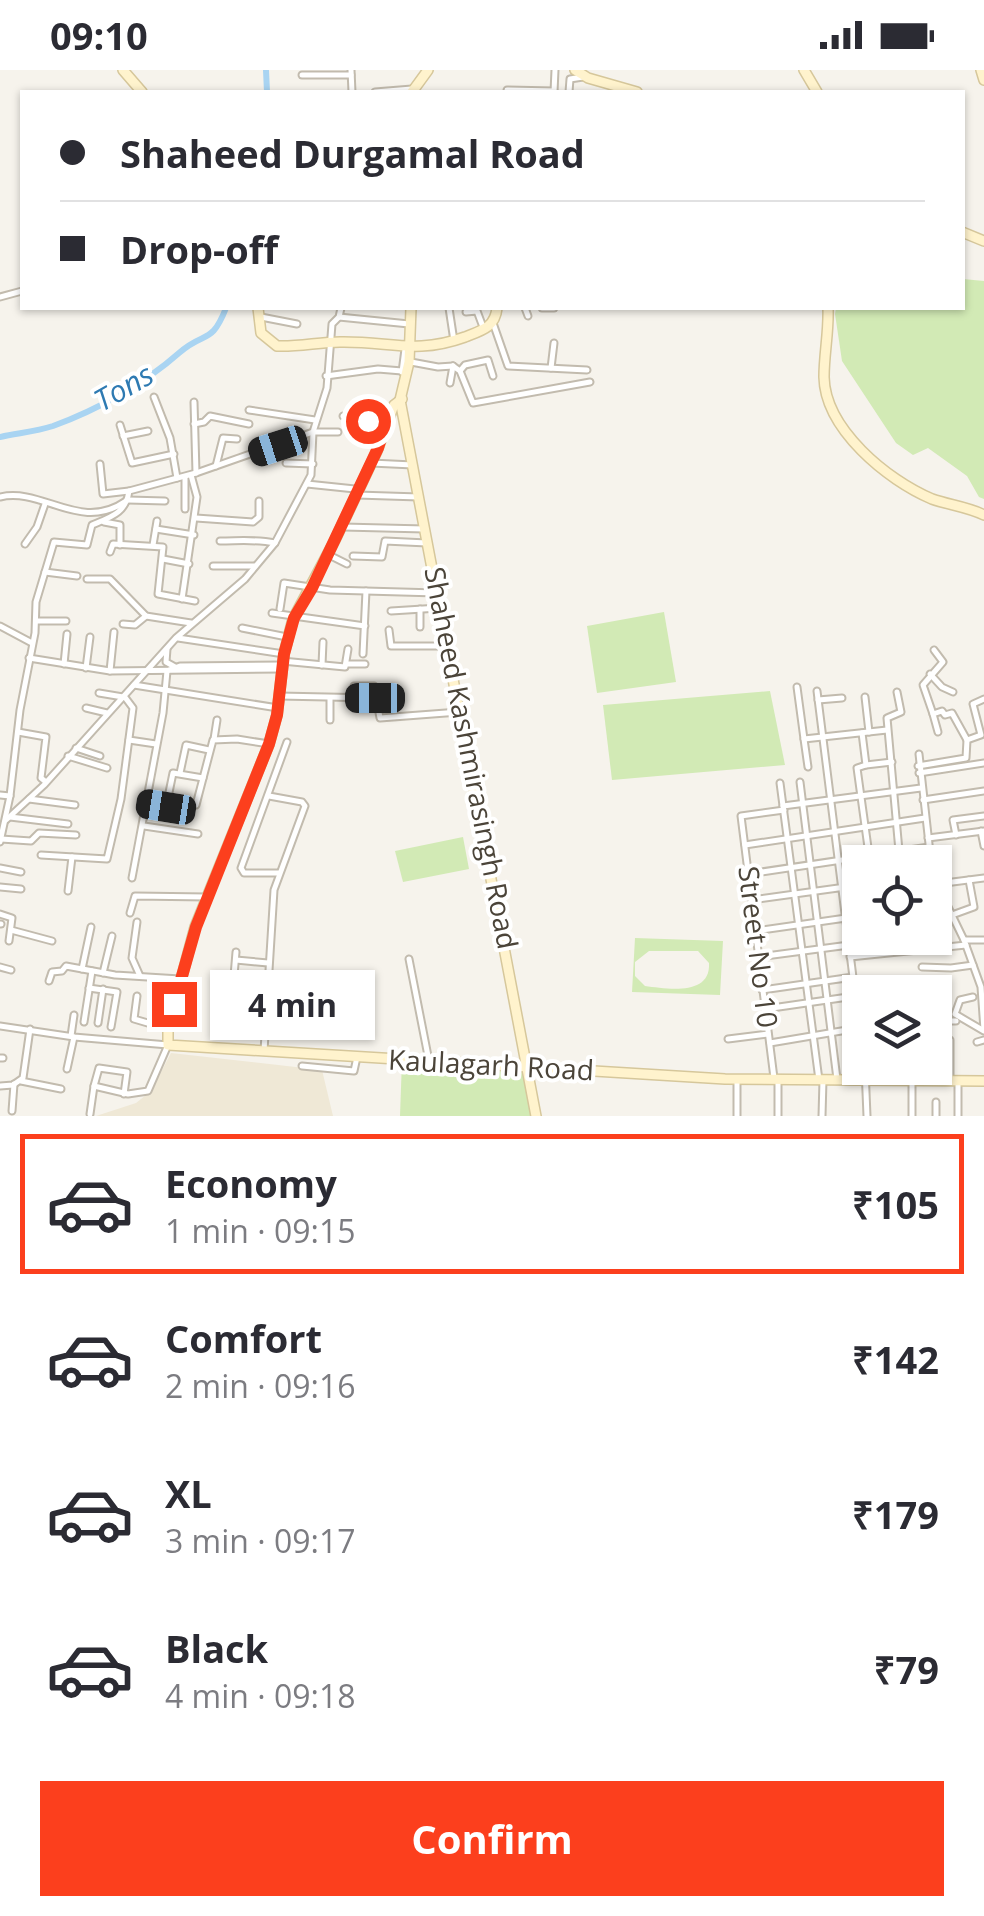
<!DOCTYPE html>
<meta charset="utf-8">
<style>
:root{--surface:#fff;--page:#f7f7f7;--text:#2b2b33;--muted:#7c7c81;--line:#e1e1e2;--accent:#fc3f1d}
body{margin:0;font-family:"Open Sans",sans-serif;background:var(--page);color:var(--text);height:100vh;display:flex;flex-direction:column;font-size:38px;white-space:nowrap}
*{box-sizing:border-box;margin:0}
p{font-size:32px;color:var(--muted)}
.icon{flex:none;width:55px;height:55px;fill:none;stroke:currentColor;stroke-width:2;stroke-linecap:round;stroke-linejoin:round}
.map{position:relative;height:1046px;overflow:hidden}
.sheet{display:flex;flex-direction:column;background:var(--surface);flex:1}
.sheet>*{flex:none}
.guide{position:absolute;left:20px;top:20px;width:945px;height:220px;border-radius:0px;box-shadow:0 2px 8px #0004;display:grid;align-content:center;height:220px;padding:0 40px;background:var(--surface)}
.tools{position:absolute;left:842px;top:775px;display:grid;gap:20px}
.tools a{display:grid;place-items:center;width:110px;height:110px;border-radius:0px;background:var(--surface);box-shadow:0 2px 8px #0004;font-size:50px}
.end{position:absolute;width:45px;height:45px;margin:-22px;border:12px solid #fc3f1d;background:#fff;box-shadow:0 0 0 5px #fff}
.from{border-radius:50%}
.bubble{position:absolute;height:70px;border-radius:0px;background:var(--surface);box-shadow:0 2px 8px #0004;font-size:32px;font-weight:700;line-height:70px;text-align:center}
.car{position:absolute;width:30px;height:60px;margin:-30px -15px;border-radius:12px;box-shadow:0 0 8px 2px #0007;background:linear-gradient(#222 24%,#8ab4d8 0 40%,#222 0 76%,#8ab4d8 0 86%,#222 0)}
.guide b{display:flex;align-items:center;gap:35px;height:95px;font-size:38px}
.guide b+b{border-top:2px solid var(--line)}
.guide i{width:25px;height:25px;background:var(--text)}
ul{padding:18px 0 0;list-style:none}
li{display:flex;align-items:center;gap:30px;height:140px;margin:0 20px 15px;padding:0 20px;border:5px solid transparent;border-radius:0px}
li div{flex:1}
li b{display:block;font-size:38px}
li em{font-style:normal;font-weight:700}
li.current{border-color:var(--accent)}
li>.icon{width:90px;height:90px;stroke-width:1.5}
.cta{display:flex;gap:20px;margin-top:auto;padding:20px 40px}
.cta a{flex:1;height:115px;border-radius:0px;background:var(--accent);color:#fff;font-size:40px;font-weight:700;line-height:115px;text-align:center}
.status{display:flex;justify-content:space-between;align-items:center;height:70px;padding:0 50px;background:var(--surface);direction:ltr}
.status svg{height:28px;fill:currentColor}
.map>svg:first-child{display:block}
.education{fill:#efe8d6}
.green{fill:#d2eab5;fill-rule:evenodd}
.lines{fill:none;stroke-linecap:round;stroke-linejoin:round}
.river{stroke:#a9d4f2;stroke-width:6}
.street-casing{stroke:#c2bbae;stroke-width:9}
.secondary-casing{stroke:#d6c79b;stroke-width:12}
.street{stroke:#fff;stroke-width:5}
.secondary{stroke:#fff3cd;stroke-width:9}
.route{stroke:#fc3f1d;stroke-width:12}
.labels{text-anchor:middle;stroke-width:8;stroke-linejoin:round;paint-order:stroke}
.street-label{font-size:28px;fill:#4b4439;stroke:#fff}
.water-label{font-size:30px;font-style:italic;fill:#2e7ab2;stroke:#fff}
</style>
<div class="status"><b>09:10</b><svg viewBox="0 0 49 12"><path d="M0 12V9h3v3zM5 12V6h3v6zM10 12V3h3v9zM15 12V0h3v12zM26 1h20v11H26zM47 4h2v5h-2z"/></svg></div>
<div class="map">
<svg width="984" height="1046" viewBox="0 0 984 1046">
<rect width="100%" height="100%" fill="#f6f3ec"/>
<!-- education -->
<path class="education" d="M171,983L322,1000L333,1046H96L136,1033L151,1021Z"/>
<!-- green -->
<g class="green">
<path d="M963,209L984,211V429L979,427L967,406L928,378L913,385L896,373L842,291L835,244L836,238H962Z"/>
<path d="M664,542L676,612L597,623L587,556Z"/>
<path d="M770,621L785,695L612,710L603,635Z"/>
<path d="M463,767L469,799L403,812L395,781Z"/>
<path d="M635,868L723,871L720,925L632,922ZM649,881H698L709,893C711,926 668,919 645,916L635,906V892Z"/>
<path d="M402,990L527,997L535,1046H400Z"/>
</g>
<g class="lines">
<!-- river -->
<g class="river">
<path d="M266,0L267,22"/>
<path d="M0,367C17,363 35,362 53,356C97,340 144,314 179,283C205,260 211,276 226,238"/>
</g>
<defs>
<g id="street">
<path d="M351,0L352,22"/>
<path d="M302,5H351"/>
<path d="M507,20L554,21"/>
<path d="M375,22L412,19"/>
<path d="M554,22L555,0"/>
<path d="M569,22L570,9L583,7"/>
<path d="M0,227L22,221"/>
<path d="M449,238L454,271"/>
<path d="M525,238L528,246"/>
<path d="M542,238H554"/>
<path d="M466,242L477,241L483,257"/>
<path d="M261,247L297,254"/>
<path d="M339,247L409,254"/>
<path d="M493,253L508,296L587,300"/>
<path d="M411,292L438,297L453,296"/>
<path d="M453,296L460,301L473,333L590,312"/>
<path d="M551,298L554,273"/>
<path d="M460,301L465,295L488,290L493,306"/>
<path d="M402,302L405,279"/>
<path d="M326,306L378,299L402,301"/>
<path d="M450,313L453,296"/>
<path d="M154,327L170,368L177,408"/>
<path d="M194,332L196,403"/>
<path d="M249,340L315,350"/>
<path d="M343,346L384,355"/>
<path d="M194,354L204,352L210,346L249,354"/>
<path d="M120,355L132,393L174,384"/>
<path d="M123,366L148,361"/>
<path d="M286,393L313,394"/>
<path d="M371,393L413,395"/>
<path d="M100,394L103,424L129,421"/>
<path d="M216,396L223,368L237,369"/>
<path d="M307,414L355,419"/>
<path d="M357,425L419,427"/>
<path d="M0,427C43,417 80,463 126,431"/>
<path d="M128,430L165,431"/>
<path d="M185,439V407"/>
<path d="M196,448L253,452L259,447V431"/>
<path d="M104,452L120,455V475"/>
<path d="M343,457L425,459"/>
<path d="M156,459L194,465"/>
<path d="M220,471C239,471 255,469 275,473"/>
<path d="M25,474L37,457L45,434"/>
<path d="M153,475L157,451"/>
<path d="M110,482L113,474L163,477L158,524L195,531"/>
<path d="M327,484L347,494"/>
<path d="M353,486L382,487L385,471L427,473"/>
<path d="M163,489L189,494"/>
<path d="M213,496H255"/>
<path d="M45,502L77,506"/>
<path d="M87,509H110L146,546L191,553"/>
<path d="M182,529L197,427L191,405"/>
<path d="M280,539L284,513L330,520L437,523"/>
<path d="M420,539V557"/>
<path d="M391,541L439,538"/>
<path d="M272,543L365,556"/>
<path d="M37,551H66"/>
<path d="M123,554L135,555L146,546"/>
<path d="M0,556L32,573"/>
<path d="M242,558L287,567"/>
<path d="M389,560L391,576H446"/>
<path d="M178,568L284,584"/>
<path d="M167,579L166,592L175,597"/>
<path d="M363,584L366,521"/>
<path d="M29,588L110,601L281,599"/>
<path d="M282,591L345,597L348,579"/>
<path d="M64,594L67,564"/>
<path d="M347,594H365"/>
<path d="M322,595L323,572"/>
<path d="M86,598L90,567"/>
<path d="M169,600L180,596L282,595"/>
<path d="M110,601L114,562"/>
<path d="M930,604L942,617L953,622"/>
<path d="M134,615L278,638"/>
<path d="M354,616H374L380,648L459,642"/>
<path d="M797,617L804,669"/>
<path d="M817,621L860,963"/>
<path d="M897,622L901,642L887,648L900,792"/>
<path d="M99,623L123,627"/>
<path d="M279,626L375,628"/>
<path d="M865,627L869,662"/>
<path d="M330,628V650"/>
<path d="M818,630L842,628"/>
<path d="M86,638L107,643"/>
<path d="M933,644L923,615L943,592L934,580"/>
<path d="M18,662L46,667L41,708L46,712"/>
<path d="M938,662L933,644L942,641L945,645L952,643L967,670"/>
<path d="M862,663L866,695L857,698L870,792"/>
<path d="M214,669L217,650"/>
<path d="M129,670L156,674"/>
<path d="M76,678L100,686"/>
<path d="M919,684L931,792"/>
<path d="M68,686L107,698"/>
<path d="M866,695L892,692"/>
<path d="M918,696L966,688L967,670L981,665L973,634L984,629"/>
<path d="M808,697L804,669L887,660"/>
<path d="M180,703L186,675L209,680"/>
<path d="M919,703L984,693"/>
<path d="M800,712L837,1009"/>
<path d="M780,713L819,1010"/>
<path d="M0,725L10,726"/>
<path d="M29,729L75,735"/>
<path d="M923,730L984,721"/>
<path d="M145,733L180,740"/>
<path d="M196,735L213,670L237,669L269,674"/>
<path d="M783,736L921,718"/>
<path d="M166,737L173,703L203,708"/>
<path d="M10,747L68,754"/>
<path d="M6,750L44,715L176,568L245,509L275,473L311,405L313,362L327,318L332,254L339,247L341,238"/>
<path d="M144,756L198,764"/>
<path d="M981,761L984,776"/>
<path d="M956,765L953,750L984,746"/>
<path d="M928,768L984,761"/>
<path d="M1,769L31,771L39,763L76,765"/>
<path d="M0,772L10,726L20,640L35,563L36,532L54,472L87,475L92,455C111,447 126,443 129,421L196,403L313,362H338"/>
<path d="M745,775L925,748"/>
<path d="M41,785L107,789L121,729L133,638L124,626"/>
<path d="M0,798L21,802"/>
<path d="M278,803H244L241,798L287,672"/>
<path d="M748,804L929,777"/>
<path d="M132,808L163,643L167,601"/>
<path d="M935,810L964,870L981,917L984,960"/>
<path d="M937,814L984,808"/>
<path d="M0,817L21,819"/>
<path d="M68,821L72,787"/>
<path d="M751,830L860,815"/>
<path d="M130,843L135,826L207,827"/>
<path d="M0,844L12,848L9,871"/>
<path d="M952,845L974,837L969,810"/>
<path d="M137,852L132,888L140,906"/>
<path d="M0,854H1"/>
<path d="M11,860L52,871"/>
<path d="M755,861L860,846"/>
<path d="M964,870H984"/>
<path d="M758,887L849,875"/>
<path d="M850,887L966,875"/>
<path d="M409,889L429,991"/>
<path d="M236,890L268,893"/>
<path d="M0,897L11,900"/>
<path d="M922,897L951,898L973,895"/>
<path d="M82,899L91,857"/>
<path d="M103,903L112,866"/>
<path d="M234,906L236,882"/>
<path d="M49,911L52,902L62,901L66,896L115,905L180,909"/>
<path d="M89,918L117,922L111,957"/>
<path d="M854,918L892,914"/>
<path d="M762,920L853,907"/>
<path d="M137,926L134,949L168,959"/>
<path d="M973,927L960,930L955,944L984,961"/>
<path d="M765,939L855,926"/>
<path d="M84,952L92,901"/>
<path d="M98,953L103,919"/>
<path d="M0,956L74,967L168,975L148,1021L128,1024L94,1016L90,1044"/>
<path d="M936,959L937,951H956"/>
<path d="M71,966L74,945"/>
<path d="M728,969L768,964"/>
<path d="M950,970V1011"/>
<path d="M977,972L984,970"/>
<path d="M770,973L859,958"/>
<path d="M264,981L274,820L305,736L302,732L269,726"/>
<path d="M0,988H3"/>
<path d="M302,996L354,1001L357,987"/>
<path d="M865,998L867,1046"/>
<path d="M67,999L74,967"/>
<path d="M774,1008L741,746L784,740"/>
<path d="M21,1011L61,1019"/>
<path d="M937,1011L936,959H946"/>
<path d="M958,1011V1046"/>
<path d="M0,1016L13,1015L23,1008L30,959"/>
<path d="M94,1016L99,998L127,1002L124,1024"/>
<path d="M936,1032V1046"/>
<path d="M12,1041L14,1014"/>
<path d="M737,1046V1009"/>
<path d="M778,1046V1009"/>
<path d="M822,1046L823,1010"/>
<path d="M912,1046V1011"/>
</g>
<g id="secondary">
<path d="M123,0L142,22"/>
<path d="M575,0L588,8L637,22"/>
<path d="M804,0L817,22"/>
<path d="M981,0L984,10"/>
<path d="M412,22L428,0"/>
<path d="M962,162L984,171"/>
<path d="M258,238L261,263L277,276C299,277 319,272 340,272C390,271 415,285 465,267C483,260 495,257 497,238"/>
<path d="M411,238L409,292L400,330L536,1046"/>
<path d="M828,238C829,261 824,284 824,307C825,359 887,410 932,429C949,435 968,437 984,445"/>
<path d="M402,329L394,335L377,381L335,470L293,549L284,584L277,645L269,674L195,857L168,959V975L725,1009L984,1011"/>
</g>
</defs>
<!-- street casing -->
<use href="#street" class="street-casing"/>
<!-- secondary casing -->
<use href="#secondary" class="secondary-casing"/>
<!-- street -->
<use href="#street" class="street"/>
<!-- secondary -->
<use href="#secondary" class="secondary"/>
</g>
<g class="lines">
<!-- route -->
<path class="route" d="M174,934L196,857L269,674L277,645L284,584L294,548L312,518L378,378L385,355L368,351"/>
</g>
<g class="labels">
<!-- street labels -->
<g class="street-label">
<text transform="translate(471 688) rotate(79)" y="10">Shaheed Kashmirasingh Road</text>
<text transform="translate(758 877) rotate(83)" y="10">Street No 10</text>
<text transform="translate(491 995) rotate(3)" y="10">Kaulagarh Road</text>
</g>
<!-- water labels -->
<g class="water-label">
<text transform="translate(124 318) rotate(-30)" y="10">Tons</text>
</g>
</g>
</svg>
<div class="tools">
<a><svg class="icon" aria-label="locate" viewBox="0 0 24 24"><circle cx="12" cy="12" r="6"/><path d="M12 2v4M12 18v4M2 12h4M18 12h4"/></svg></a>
<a><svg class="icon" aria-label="layers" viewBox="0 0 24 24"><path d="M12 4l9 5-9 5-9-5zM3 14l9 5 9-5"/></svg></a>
</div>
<i class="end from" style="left:368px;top:351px"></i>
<i class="end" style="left:174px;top:934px"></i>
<div class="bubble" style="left:210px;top:900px;width:165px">4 min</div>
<i class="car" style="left:278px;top:376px;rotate:252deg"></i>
<i class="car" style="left:375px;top:628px;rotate:270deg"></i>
<i class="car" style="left:166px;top:737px;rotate:279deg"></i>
<div class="guide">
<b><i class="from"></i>Shaheed Durgamal Road</b>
<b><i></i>Drop-off</b>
</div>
</div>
<section class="sheet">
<ul>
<li class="current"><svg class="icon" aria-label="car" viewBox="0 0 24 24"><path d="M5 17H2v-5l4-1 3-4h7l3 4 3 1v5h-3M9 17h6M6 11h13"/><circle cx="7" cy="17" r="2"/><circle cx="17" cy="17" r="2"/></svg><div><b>Economy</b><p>1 min · 09:15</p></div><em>₹105</em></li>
<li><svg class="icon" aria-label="car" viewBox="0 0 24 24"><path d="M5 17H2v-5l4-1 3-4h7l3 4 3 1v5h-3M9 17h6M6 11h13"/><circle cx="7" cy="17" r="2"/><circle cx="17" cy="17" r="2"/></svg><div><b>Comfort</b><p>2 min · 09:16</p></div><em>₹142</em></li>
<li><svg class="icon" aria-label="car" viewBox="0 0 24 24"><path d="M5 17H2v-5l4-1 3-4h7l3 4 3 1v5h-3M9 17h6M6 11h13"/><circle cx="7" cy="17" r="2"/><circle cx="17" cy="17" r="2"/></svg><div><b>XL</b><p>3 min · 09:17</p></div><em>₹179</em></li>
<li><svg class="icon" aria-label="car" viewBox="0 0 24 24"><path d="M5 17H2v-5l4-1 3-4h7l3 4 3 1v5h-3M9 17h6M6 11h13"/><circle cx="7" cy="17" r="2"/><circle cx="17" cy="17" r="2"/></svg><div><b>Black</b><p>4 min · 09:18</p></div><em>₹79</em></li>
</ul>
<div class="cta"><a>Confirm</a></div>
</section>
